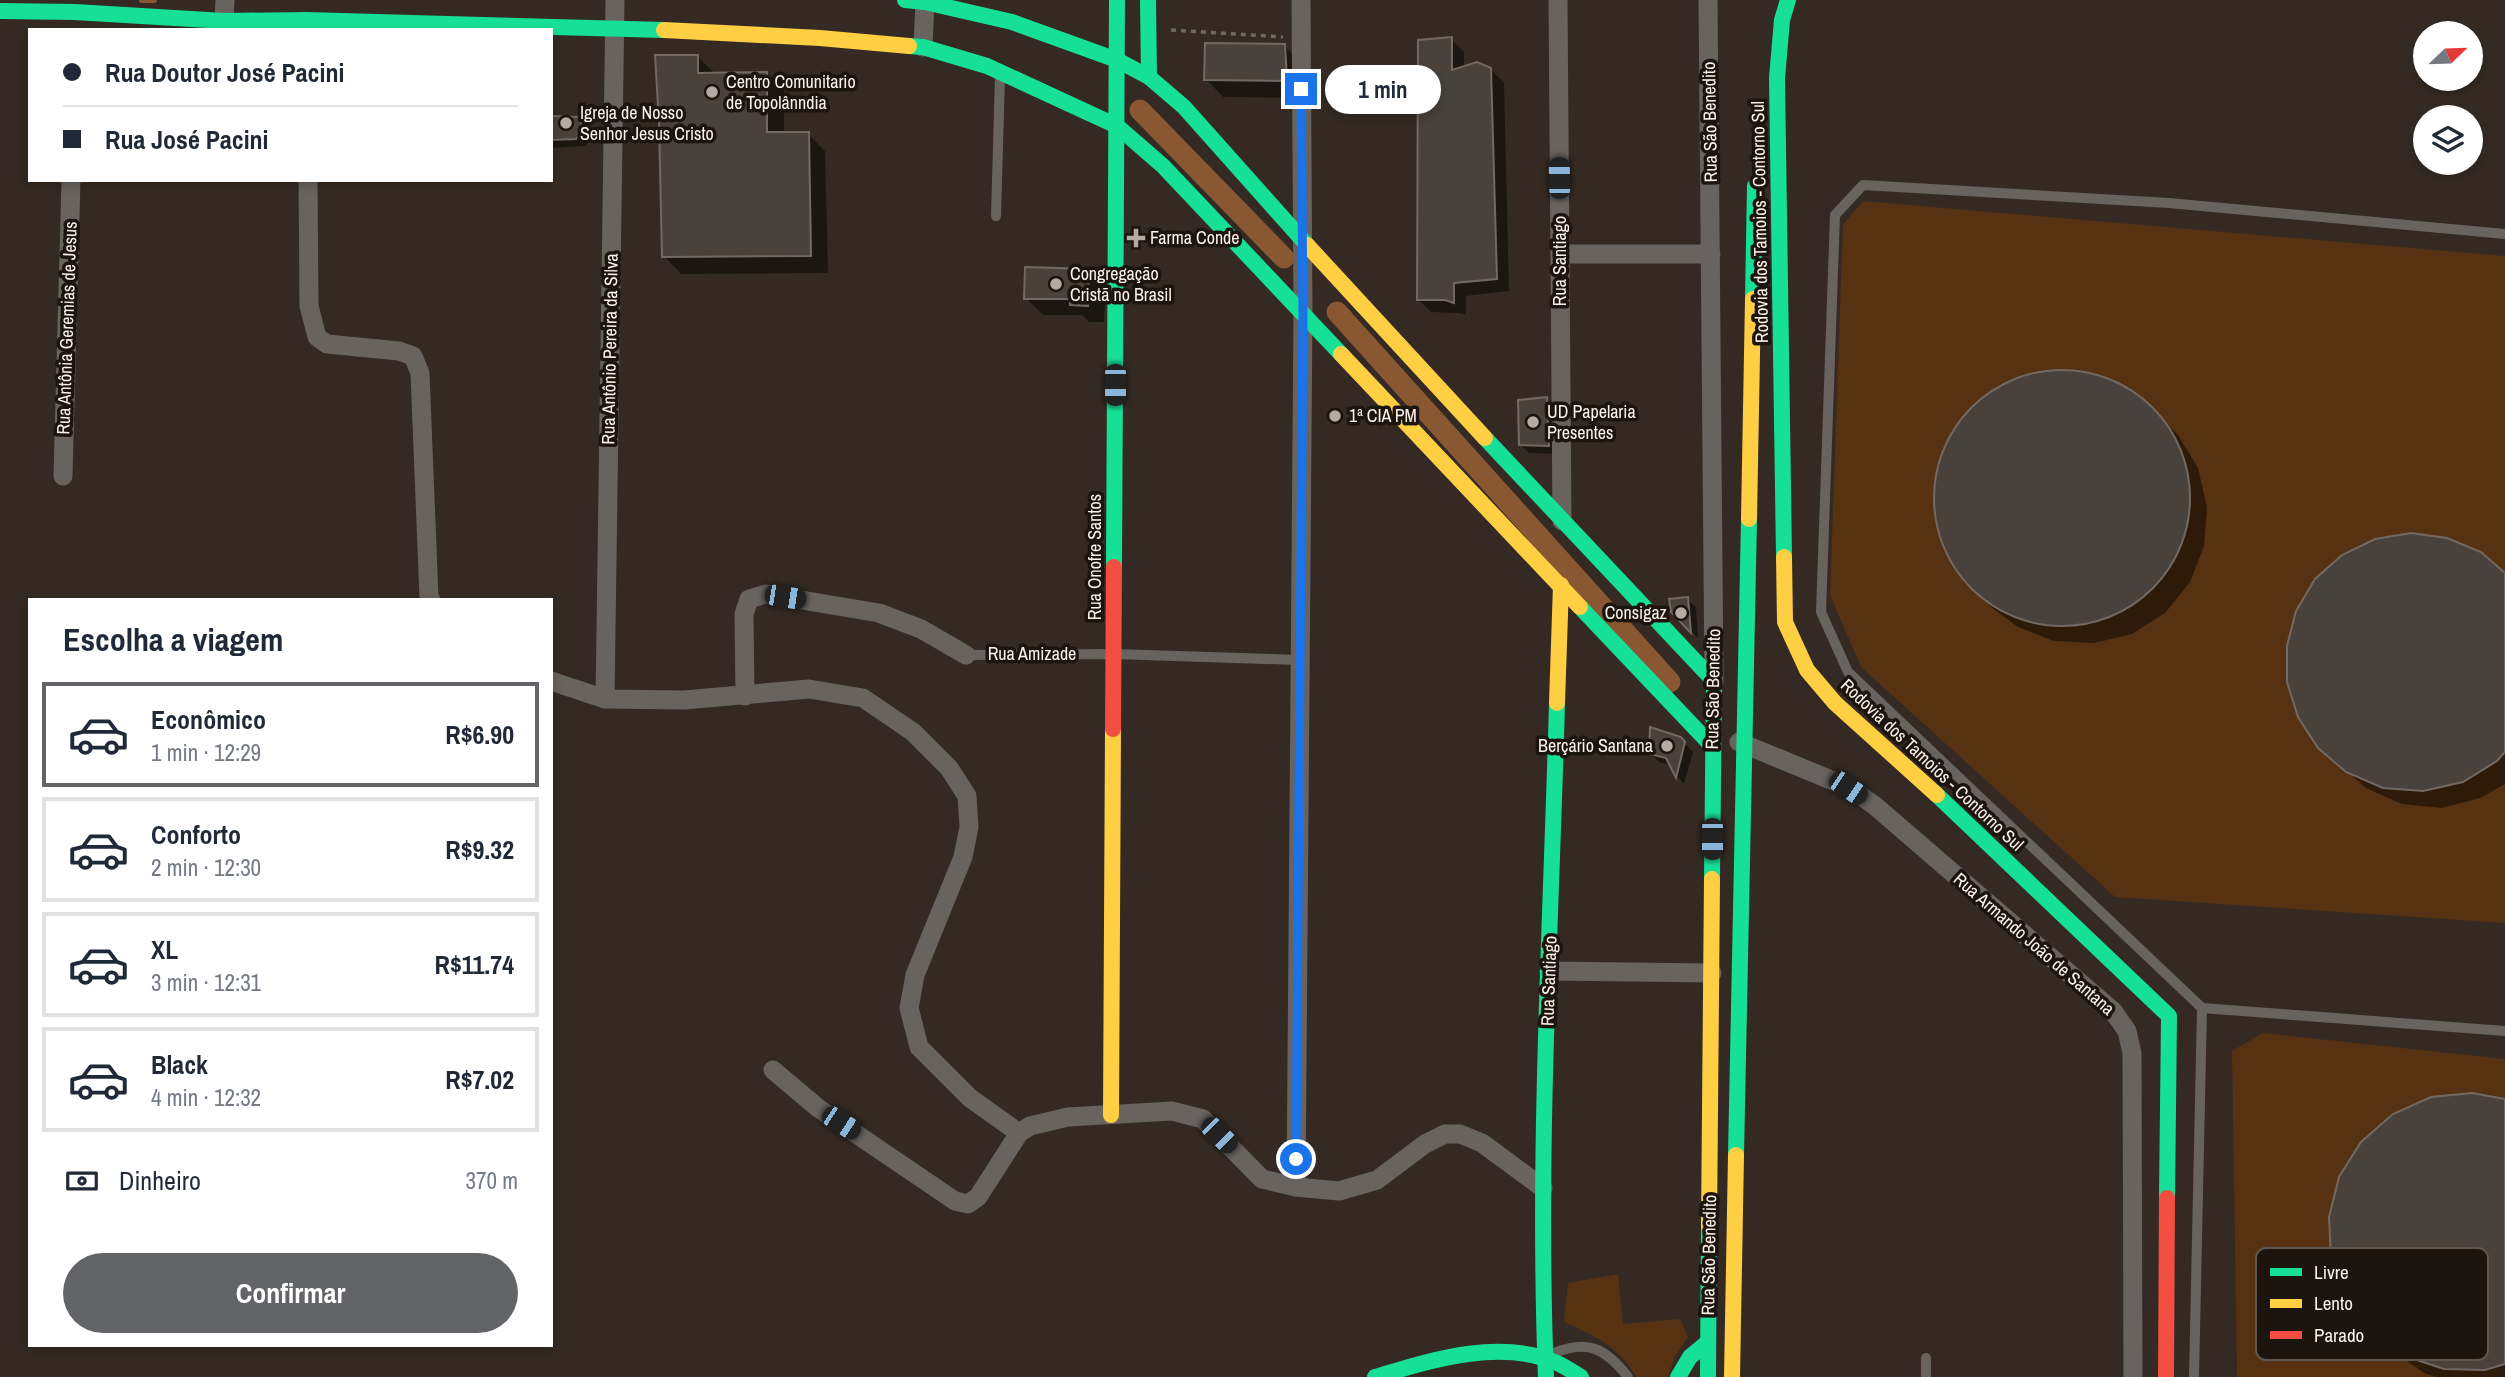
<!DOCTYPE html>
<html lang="pt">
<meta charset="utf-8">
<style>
:root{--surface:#fff;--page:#f2f2f3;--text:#1f2937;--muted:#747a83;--line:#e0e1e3;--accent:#636467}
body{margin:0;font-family:"Archivo Narrow",sans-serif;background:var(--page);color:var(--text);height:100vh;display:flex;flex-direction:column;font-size:26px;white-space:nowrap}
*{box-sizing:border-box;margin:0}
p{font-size:23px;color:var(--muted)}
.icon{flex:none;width:38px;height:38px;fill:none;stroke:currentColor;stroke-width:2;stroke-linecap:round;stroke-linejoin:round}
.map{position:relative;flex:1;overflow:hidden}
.panel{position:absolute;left:28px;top:598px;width:525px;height:749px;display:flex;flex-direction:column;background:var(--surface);border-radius:0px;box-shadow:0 4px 10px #0003}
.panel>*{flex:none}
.banner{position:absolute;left:28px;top:28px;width:525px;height:154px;border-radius:0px;box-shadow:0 4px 10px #0003;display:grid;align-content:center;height:154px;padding:0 35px;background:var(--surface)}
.needle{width:46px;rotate:67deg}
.controls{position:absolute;left:2413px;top:21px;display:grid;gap:14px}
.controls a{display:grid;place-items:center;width:70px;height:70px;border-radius:50%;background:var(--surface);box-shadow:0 4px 10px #0003;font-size:35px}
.end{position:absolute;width:32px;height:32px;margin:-16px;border:9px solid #1a73e8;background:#fff;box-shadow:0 0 0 4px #fff}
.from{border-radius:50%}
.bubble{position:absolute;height:49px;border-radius:24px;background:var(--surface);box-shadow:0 4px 10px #0003;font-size:23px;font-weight:800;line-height:49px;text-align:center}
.car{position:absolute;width:21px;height:42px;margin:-21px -10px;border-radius:9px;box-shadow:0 0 5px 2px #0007;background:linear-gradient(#222 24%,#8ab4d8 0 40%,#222 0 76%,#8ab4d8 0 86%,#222 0)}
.banner b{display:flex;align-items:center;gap:24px;height:66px;font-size:26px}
.banner b+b{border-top:2px solid var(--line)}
.banner i{width:18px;height:18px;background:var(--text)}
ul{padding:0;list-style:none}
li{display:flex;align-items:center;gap:21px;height:105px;margin:0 14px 10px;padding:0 21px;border:4px solid var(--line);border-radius:0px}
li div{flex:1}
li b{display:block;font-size:26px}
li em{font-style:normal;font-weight:800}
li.selected{border-color:var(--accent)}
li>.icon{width:63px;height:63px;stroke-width:1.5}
h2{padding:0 35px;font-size:32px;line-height:84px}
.pay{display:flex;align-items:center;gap:18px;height:77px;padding:0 35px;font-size:26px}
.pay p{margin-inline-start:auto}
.action{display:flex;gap:14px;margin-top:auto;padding:14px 35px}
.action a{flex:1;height:80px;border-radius:42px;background:var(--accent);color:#fff;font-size:28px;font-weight:800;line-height:80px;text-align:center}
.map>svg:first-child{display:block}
.green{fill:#563112}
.shadow{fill:#0007}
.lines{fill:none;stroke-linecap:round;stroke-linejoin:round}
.stream{stroke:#895832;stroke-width:6}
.canal{stroke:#895832;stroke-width:21}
.building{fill:#49413b;stroke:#726962;stroke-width:2}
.path{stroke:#6d6864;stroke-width:3.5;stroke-dasharray:5 5;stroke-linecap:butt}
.lane{stroke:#68635f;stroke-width:10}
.street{stroke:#68635f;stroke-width:19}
.fast{stroke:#16e098;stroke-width:16}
.slow{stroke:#ffcf43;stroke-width:16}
.jam{stroke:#f24e42;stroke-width:16}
.fast-bridge{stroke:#16e098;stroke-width:16}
.slow-bridge{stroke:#ffcf43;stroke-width:16}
.route{stroke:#1a73e8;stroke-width:9}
.poi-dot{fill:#b6aba2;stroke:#1c140e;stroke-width:2.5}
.labels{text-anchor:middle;stroke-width:7;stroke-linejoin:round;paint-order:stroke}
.poi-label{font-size:18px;fill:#fcf0e7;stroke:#1c140e;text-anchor:start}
.street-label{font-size:18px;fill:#fcf0e7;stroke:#1c140e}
.key{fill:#1c140e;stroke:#5f564f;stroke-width:2}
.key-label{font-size:19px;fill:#fcf0e7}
</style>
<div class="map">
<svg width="2505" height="1377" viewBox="0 0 2505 1377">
<rect width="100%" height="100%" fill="#342a23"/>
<!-- green -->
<g class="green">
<path d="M1863,201L2505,256V923L2115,897L1861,667L1830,595L1843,224Z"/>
<path d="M2263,1033L2505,1059V1377H2237L2232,1051Z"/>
<path d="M1618,1274L1623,1324L1680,1319L1688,1337L1675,1356L1668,1377H1636C1618,1345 1596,1337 1564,1322L1568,1283Z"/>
</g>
<!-- shadow -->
<g class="shadow">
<path d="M1451,39L1464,52V68L1490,69L1504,82L1509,291L1466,296V315L1459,313L1431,312L1418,299Z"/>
<path d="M1284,46L1302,63L1304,98L1223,97L1206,79Z"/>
<path d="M697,56L715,74H766L784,92V134H808L825,151L828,273L681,274L664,256Z"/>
<path d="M551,118L578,119L586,127L590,139L585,146L551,148Z"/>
<path d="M1088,271L1106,288L1104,322H1089L1082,315H1043L1026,298Z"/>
<path d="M2061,371L2093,375L2129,390L2159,416L2178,435L2198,468L2207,507L2204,546L2190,582L2165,613L2132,634L2094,643L2054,641L2018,627L1991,607L1973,589L1953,562L1940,532L1935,499L1939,466L1952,435L1971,409L1997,389L2028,375Z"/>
<path d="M1546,399L1555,407L1557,454L1529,453L1520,445Z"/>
<path d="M2505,575V784L2480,798L2442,808L2402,804L2366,788L2320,747Z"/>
<path d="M1687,599L1696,607L1698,638L1673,611Z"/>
<path d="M1680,739L1693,752L1684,784L1678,777L1671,765L1659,762L1650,753Z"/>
<path d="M2505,1101V1377H2436L2424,1373L2390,1349L2372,1331Z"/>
</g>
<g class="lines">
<!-- stream -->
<path class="stream" d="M142,0H154"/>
<!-- canal -->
<g class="canal">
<path d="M1140,110L1284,258"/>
<path d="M1337,312L1670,682"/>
</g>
</g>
<!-- building -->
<g class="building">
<path d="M1452,37V70L1477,62L1491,68L1497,279L1454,283V303L1445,300H1417L1418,40Z"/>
<path d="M1205,43L1285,44L1287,81L1204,80Z"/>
<path d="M655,55H698V73L767,72V132H809L811,256L662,257L659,122Z"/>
<path d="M551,116L579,117L583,130L576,139L551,140Z"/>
<path d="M1025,267L1089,269L1088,306L1070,305V299H1024Z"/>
<circle cx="2062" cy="498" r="128"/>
<path d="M1547,397L1549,446L1519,445L1518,400Z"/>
<path d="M2411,533L2447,538L2481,552L2505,573V752L2497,761L2463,782L2423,791L2383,788L2346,772L2318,748L2298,717L2287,682V646L2296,611L2315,579L2342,555L2375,539Z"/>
<path d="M1688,597L1691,633L1671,612L1669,599Z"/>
<path d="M1650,727L1681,737L1685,742L1676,778L1666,758L1649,754Z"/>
<path d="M2472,1093L2505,1099V1364L2485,1370L2444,1369L2405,1356L2371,1332L2345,1299L2331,1259L2329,1217L2339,1177L2361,1142L2393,1114L2431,1097Z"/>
</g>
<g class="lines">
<!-- path -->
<path class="path" d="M1171,30L1283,37"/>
<!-- lane -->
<g class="lane">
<path d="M996,216L1000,76"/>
<path d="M966,655L1114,654L1299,660"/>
<path d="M2202,1008L2505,1031"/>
<path d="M1554,1353C1589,1339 1606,1349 1628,1377"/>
<path d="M1926,1377V1358"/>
<path d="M2194,1377L2202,1008L1848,672L1821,612L1835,215L1863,185L2169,203L2505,234"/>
</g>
<!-- street -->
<g class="street">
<path d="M1558,0L1562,521"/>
<path d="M1708,0L1714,681"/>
<path d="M224,21L225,0"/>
<path d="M923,47L925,0"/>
<path d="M308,180L309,306L317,337L327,344L399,351L413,356L420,373L429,598L431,600"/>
<path d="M1560,254H1711"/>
<path d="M63,476L71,180"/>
<path d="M551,681L605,699L684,700L809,689L863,698L913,732L949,768L967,796L969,827L963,857L915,975L909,1008L919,1047L970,1098L1019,1133L1030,1126L1068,1117L1172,1111L1203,1119L1262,1179L1296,1187L1339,1191L1377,1180L1425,1144L1445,1134H1460L1482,1143L1543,1188"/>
<path d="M745,696L744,614L749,599L766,594L879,613L921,629L966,655"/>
<path d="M605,699L615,0"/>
<path d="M1739,742L1848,787L1874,805L2113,1011L2127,1031L2132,1053L2133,1377"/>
<path d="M1549,971L1712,973"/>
<path d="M773,1070L818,1108L955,1201L968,1204L978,1197L1019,1133"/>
<path d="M1296,1187L1303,312L1301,0"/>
</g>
<!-- fast -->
<g class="fast">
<path d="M905,0L925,2L1012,22L1117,60L1149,77L1184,107L1307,245"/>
<path d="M1148,0L1149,77"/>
<path d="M0,11L75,12L224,21L306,20L664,30"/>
<path d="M909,46L923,47L987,66L1117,126L1163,166L1341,354"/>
<path d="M1485,438L1714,681L1712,879"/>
<path d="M1784,557L1777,78L1782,20L1788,0"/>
<path d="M1114,567L1117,0"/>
<path d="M1580,607L1712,746"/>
<path d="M1937,795L2169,1016L2167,1198"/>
<path d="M1375,1377C1432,1360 1500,1338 1557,1363C1566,1367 1573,1372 1581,1377"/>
<path d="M1546,1377C1537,1153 1551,927 1557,703"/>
<path d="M1678,1377L1690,1357L1708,1342"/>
<path d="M1708,1377L1709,1226"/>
</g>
<!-- slow -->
<g class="slow">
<path d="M664,30L820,38L909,46"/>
<path d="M1307,245L1485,438"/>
<path d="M1341,354L1580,607"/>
<path d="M1784,557L1785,622L1807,670L1835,703L1937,795"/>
<path d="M1557,703L1561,585"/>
<path d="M1111,1115L1113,729"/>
<path d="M1709,1226L1712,879"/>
</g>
<!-- jam -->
<g class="jam">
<path d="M1113,729L1114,567"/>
<path d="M2166,1377L2167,1198"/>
</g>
<!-- fast-bridge -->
<g class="fast-bridge">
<path d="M1753,299L1755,186"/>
<path d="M1736,1155L1749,519"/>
</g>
<!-- slow-bridge -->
<g class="slow-bridge">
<path d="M1749,519L1753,299"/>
<path d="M1732,1377L1736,1155"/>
</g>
</g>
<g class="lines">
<!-- route -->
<path class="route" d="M1296,1159L1303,312L1301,89"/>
</g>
<!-- markers -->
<g class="poi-dot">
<circle cx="712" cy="92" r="7"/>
<circle cx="566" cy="123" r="7"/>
<path d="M1132.5 227.5h7v7h7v7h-7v7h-7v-7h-7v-7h7z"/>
<circle cx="1056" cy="284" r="7"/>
<circle cx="1335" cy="416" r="7"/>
<circle cx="1533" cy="422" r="7"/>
<circle cx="1681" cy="613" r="7"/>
<circle cx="1667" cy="746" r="7"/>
</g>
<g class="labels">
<!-- poi labels -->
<g class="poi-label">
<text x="726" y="88">Centro Comunitario<tspan x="726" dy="21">de Topolânndia</tspan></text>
<text x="580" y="119">Igreja de Nosso<tspan x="580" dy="21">Senhor Jesus Cristo</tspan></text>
<text x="1150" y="244">Farma Conde</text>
<text x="1070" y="280">Congregação<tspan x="1070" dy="21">Cristã no Brasil</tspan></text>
<text x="1547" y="418">UD Papelaria<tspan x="1547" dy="21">Presentes</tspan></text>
<text x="1349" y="422">1ª CIA PM</text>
<text x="1667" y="619" text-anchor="end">Consigaz</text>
<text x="1653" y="752" text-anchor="end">Berçário Santana</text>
</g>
<!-- street labels -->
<g class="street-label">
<text transform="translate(1710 122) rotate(-91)" y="6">Rua São Benedito</text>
<text transform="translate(1760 222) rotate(-91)" y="6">Rodovia dos Tamoios - Contorno Sul</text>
<text transform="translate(1560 261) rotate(-90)" y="6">Rua Santiago</text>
<text transform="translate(67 328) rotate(-88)" y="6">Rua Antônia Geremias de Jesus</text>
<text transform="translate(610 349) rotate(-89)" y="6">Rua Antônio Pereira da Silva</text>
<text transform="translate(1095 557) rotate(-90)" y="6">Rua Onofre Santos</text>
<text x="1032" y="660">Rua Amizade</text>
<text transform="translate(1713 689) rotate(-89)" y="6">Rua São Benedito</text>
<text transform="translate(1932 765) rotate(43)" y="6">Rodovia dos Tamoios - Contorno Sul</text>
<text transform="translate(2034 944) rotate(41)" y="6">Rua Armando João de Santana</text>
<text transform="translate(1549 981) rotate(-88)" y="6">Rua Santiago</text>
<text transform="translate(1709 1255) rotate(-89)" y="6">Rua São Benedito</text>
</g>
</g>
<!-- legend -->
<rect x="2256" y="1248" width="232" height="112" rx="10" class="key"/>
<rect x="2270" y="1268" width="32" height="8" fill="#16e098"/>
<rect x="2270" y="1299" width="32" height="9" fill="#ffcf43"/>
<rect x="2270" y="1331" width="32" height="8" fill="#f24e42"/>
<g class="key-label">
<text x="2314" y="1279">Livre</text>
<text x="2314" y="1310">Lento</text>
<text x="2314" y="1342">Parado</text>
</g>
</svg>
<div class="controls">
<a><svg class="needle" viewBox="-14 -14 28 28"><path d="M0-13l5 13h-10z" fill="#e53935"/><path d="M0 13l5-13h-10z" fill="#747a83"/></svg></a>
<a><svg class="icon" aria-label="layers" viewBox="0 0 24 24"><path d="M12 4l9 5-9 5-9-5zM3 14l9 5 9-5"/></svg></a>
</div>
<i class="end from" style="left:1296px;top:1159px"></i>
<i class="end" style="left:1301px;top:89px"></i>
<div class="bubble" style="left:1325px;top:65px;width:116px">1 min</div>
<i class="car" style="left:1559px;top:178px;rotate:359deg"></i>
<i class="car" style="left:1115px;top:385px;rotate:180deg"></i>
<i class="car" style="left:785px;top:597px;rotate:99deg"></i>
<i class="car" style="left:1848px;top:788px;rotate:124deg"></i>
<i class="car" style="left:1712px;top:839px;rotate:180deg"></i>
<i class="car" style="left:841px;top:1123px;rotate:123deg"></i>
<i class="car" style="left:1219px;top:1135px;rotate:135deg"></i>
<div class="banner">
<b><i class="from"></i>Rua Doutor José Pacini</b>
<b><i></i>Rua José Pacini</b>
</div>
<section class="panel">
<h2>Escolha a viagem</h2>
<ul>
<li class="selected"><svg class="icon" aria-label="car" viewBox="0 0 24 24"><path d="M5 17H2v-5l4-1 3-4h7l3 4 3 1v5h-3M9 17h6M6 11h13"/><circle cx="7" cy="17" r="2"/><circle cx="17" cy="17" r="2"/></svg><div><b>Econômico</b><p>1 min · 12:29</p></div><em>R$6.90</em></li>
<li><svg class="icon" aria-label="car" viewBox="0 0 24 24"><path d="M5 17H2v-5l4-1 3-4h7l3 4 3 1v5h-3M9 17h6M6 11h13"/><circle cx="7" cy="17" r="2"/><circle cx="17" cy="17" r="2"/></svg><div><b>Conforto</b><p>2 min · 12:30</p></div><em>R$9.32</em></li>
<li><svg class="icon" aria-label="car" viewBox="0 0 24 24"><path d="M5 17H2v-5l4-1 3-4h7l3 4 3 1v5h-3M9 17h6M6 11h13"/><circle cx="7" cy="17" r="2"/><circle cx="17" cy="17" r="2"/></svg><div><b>XL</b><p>3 min · 12:31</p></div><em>R$11.74</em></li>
<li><svg class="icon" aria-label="car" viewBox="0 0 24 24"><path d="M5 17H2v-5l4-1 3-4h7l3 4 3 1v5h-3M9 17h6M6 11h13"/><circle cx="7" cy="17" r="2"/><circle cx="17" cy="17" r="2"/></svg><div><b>Black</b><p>4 min · 12:32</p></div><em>R$7.02</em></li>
</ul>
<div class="pay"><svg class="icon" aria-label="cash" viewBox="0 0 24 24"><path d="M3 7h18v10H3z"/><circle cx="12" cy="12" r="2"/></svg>Dinheiro<p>370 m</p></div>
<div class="action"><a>Confirmar</a></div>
</section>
</div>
